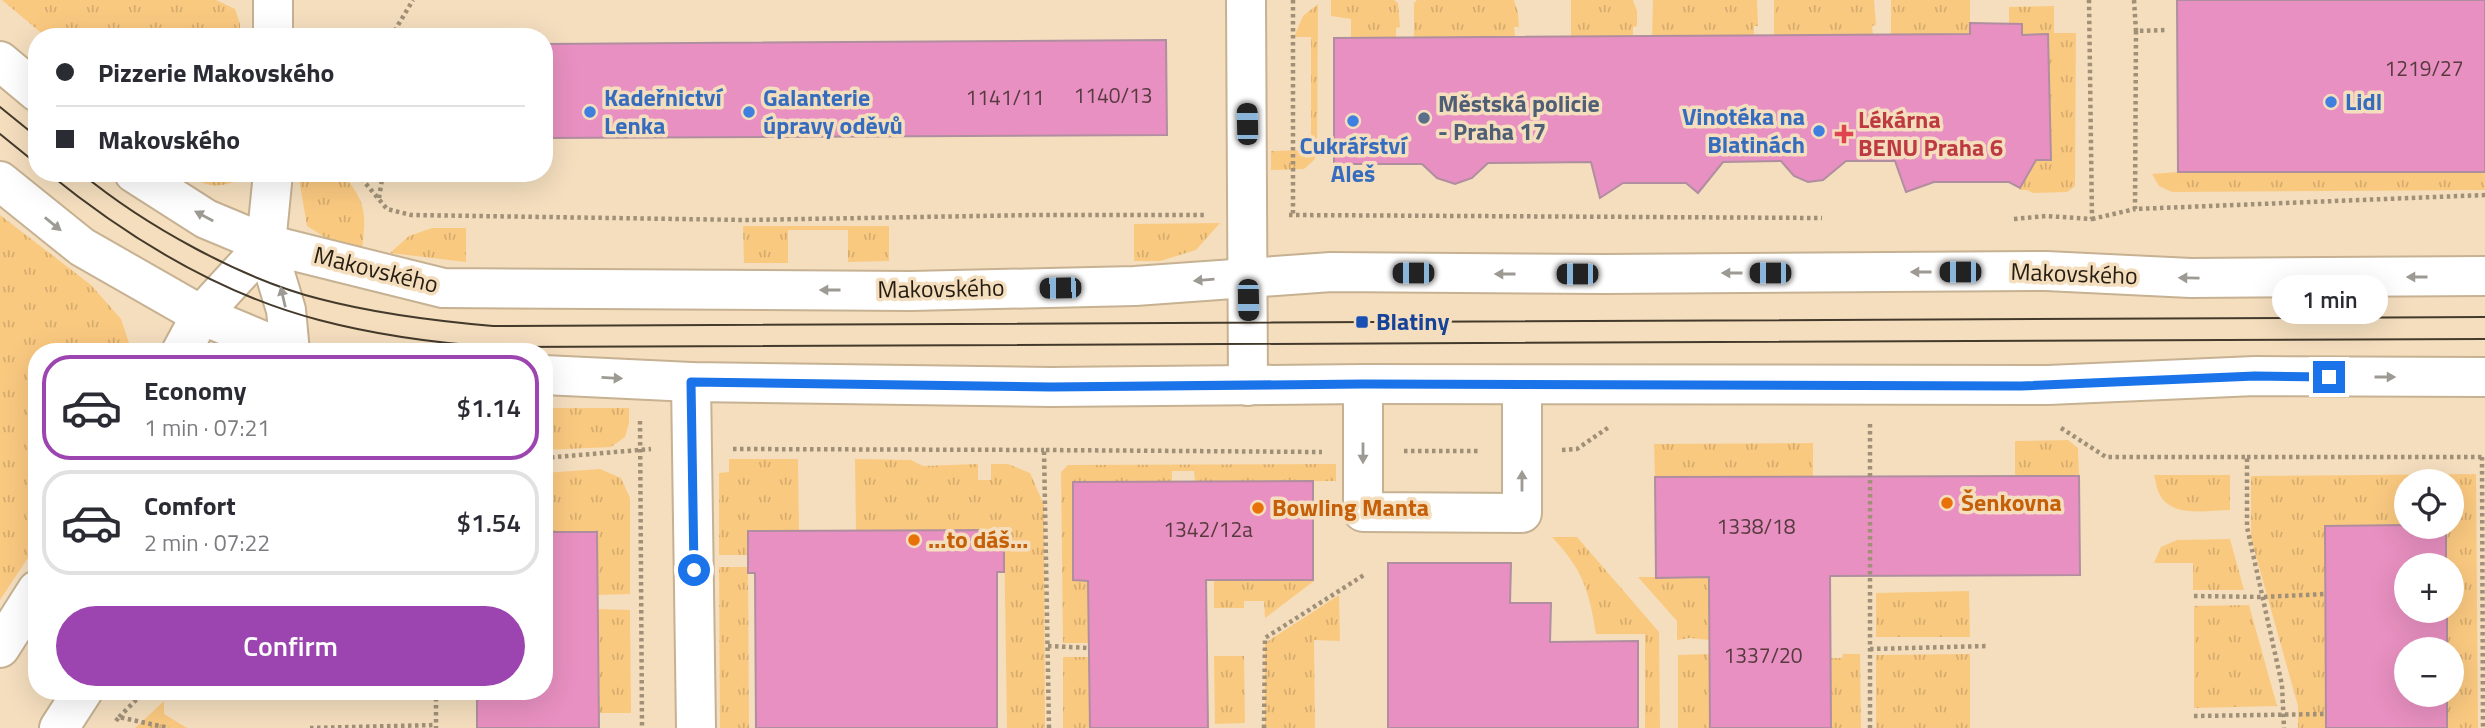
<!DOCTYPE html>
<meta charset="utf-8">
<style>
:root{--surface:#fff;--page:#f2f2f3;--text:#2b2b33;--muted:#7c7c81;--line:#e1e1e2;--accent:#9c44b0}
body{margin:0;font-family:"Titillium Web",sans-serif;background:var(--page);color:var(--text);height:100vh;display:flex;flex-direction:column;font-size:26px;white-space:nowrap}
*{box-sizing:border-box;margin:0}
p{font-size:23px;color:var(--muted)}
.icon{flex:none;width:38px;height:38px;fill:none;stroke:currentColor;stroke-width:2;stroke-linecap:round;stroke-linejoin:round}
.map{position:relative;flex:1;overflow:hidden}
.panel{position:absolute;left:28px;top:343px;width:525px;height:357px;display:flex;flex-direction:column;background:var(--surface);border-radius:28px;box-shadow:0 7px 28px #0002}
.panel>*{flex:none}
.banner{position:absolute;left:28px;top:28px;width:525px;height:154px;border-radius:28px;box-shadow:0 7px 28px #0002;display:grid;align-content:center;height:154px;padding:0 28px;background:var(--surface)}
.fabs{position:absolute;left:2394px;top:469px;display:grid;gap:14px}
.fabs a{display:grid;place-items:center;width:70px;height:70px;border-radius:50%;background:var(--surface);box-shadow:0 7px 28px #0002;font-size:35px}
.end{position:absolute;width:32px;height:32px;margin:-16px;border:9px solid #1a73e8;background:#fff;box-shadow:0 0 0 4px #fff}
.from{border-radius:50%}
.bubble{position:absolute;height:49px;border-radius:24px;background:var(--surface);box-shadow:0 7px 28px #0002;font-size:23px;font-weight:600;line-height:49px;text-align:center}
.car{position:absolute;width:21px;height:42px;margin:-21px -10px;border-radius:9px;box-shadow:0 0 5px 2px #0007;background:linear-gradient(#222 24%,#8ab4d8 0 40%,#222 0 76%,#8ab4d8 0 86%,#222 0)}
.banner b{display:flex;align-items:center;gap:24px;height:66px;font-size:26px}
.banner b+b{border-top:2px solid var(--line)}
.banner i{width:18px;height:18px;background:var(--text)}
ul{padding:12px 0 0;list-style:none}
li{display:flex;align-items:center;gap:21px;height:105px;margin:0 14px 10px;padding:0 14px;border:4px solid var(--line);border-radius:28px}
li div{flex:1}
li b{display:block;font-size:26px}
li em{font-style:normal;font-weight:600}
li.on{border-color:var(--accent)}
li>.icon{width:63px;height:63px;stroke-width:1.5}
.button{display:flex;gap:14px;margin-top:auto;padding:14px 28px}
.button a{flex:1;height:80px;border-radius:42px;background:var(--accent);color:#fff;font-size:28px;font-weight:600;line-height:80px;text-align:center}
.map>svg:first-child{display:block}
.grass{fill:url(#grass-tufts)}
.building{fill:#e890c1;stroke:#b08e9f;stroke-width:2}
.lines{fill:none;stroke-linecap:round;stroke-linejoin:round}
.minor-casing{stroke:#c6b192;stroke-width:42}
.path{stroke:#a09078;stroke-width:4.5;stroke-dasharray:3.5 3.5;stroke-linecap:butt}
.minor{stroke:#fff;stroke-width:38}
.tram{stroke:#443a2b;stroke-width:2}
.oneway{fill:#9d9a94}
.route{stroke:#1a73e8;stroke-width:9}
.shop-dot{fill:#3f7fe0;stroke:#f4debe;stroke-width:2.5}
.service-dot{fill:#5c6f8a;stroke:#f4debe;stroke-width:2.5}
.health-dot{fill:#e0444e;stroke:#f4debe;stroke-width:2.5}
.transit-dot{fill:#1a4fb4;stroke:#f4debe;stroke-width:2.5}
.food-dot{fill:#e8710a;stroke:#f4debe;stroke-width:2.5}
.labels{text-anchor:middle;stroke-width:7;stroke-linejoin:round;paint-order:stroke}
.number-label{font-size:21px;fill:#563a3e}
.shop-label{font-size:24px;font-weight:bold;fill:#366cbe;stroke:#f4debe;text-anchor:start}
.service-label{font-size:24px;font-weight:bold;fill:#4e5e75;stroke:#f4debe;text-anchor:start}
.health-label{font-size:24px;font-weight:bold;fill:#be3a42;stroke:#f4debe;text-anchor:start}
.street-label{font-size:24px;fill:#261e12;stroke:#f4debe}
.transit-label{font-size:24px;font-weight:bold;fill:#164399;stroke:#f4debe;text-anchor:start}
.food-label{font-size:24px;font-weight:bold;fill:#c56008;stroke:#f4debe;text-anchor:start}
</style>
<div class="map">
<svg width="2485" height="728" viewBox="0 0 2485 728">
<defs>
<pattern id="grass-tufts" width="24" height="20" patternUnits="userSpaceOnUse" patternTransform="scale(1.75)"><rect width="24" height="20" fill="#fac980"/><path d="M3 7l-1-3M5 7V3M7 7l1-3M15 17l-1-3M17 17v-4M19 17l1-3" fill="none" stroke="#d6ac6e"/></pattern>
</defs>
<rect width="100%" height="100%" fill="#f4debe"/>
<!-- grass -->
<g class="grass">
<path d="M2,0H216L235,9L240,24V37H46Z"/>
<path d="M1331,0H1394L1398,3L1400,27L1396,28V37L1351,38V19L1331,16Z"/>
<path d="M1417,0H1514L1518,13L1519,27H1514L1515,37L1414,38V3Z"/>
<path d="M1571,0H1633L1637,11V26L1633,27V36H1571Z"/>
<path d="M1653,0H1757L1758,26H1754V36L1652,37Z"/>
<path d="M1874,0L1876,25L1872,26L1873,35L1774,36V0Z"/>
<path d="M1891,0H1970V34L1891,35Z"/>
<path d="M1318,4L1317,154L1314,160L1304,169L1271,170V151L1311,150V37H1294L1303,16Z"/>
<path d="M2054,6V33H2076L2075,186L2067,192L2033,193L2027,190H2019L2025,179L2027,160H2051L2048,34L2022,35L2009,24V7Z"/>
<path d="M2178,172H2485V190L2172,192L2159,186L2152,174Z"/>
<path d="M185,173H246L243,179C217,188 209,189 185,173Z"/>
<path d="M298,173H341C365,199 367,213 362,248L326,238L307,226Z"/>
<path d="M0,215L91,285L121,319L132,352H37V544L0,600Z"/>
<path d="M1220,223L1196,250L1160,261H1134V224Z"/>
<path d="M743,226H889V261L848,262V230H788V263H744Z"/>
<path d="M432,228H466V262L390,253L409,236Z"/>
<path d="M544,408H629V423L625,437L611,447L544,450Z"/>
<path d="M2068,440L2078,448L2079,476H2015V441Z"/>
<path d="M1813,443V476L1655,477L1654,444Z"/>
<path d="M729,459H798L799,531H748V555H719V473L729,472Z"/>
<path d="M855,459L911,460L923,466L978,464V480H991V464H1008L1030,473L1044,505L1045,728H1007L1004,530L856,531Z"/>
<path d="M1336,464V481L1195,482L1194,471H1172V482H1073V581L1093,582V643H1063L1061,472L1068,465Z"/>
<path d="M600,469L621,478L630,498V594L597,595V532H544V473Z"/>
<path d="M2476,474L2478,728H2447V695H2452V649H2447V611H2452V565H2446V527H2452V481H2406V525L2325,526L2326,728H2298V706L2251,538V476Z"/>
<path d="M2154,475H2230V510C2209,510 2175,518 2161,497C2157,491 2156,482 2154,475Z"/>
<path d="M1552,537H1577L1659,632L1660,728H1645V634H1596C1589,590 1583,570 1552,537Z"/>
<path d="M2230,539L2244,590H2193V563H2154L2161,547L2177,540Z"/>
<path d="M719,567H748L749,728H720Z"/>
<path d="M1638,577H1709V640L1690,638L1677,640V621Z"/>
<path d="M1214,581H1314L1265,618L1264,601H1244V608H1214Z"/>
<path d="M1969,591L1970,637H1876V593Z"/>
<path d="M1339,595L1340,641L1314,640L1315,728H1265V643Z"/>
<path d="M2249,605L2277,706L2194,708V606Z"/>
<path d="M597,609L630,610L631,713H598Z"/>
<path d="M1709,654L1710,728H1678V655Z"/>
<path d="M1843,654H1860L1861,728H1831L1830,658H1842Z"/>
<path d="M1970,654V728H1876V655Z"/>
<path d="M1214,656H1244L1245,723L1215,724Z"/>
<rect x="1063" y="657" width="30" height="71"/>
<path d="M164,701V714L187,728H135Z"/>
</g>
<!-- building -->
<g class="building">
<path d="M2177,0H2485V172H2178Z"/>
<path d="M1970,23L2022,24V35L2048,34L2051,160H2036L2020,188L2009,182H1934L1906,192L1895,161H1846L1823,180L1808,182L1794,176L1781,161L1723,162L1698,193L1686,183H1623L1600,198L1591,162L1488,163L1472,178L1455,184L1437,178L1422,164H1334V38L1970,34Z"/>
<path d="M1166,40L1167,135L544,138V44Z"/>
<path d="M2079,476L2080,575L1830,576L1831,728H1710L1709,577L1656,578L1655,477Z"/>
<path d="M1313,481V580H1206L1208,728H1090L1088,581L1073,580V482Z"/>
<path d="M2406,525L2446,527V565H2406V611H2447V649H2406V695H2447V728H2326L2325,526Z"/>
<path d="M1004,530V572H997V728H756L755,573H748V531Z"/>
<path d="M544,532H597L599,728H477V691H544Z"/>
<path d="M1388,563H1511L1510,603H1551L1550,642L1638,641V728H1388Z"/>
</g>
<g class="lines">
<defs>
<g id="minor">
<path d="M1246,0L1248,386"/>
<path d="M273,37V0"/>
<path d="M0,61L37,92"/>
<path d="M134,173L206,219L266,244L443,288L911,291L1135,286L1331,272L1604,274L2046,271L2191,278L2485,276"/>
<path d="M273,173L266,244L286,310L290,352"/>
<path d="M0,181L82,247L201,315L290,352"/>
<path d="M181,352L201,315L266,244"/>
<path d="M544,375L691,382L1051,387L1363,384L2048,385L2255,376L2485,377"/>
<path d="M691,382L696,728"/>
<path d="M1363,384V512L1522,513V386"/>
<path d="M0,648L37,590"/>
<path d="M59,728L83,691"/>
</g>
</defs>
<!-- minor casing -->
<use href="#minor" class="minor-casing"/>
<!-- path -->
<g class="path">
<path d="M1293,0V215"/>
<path d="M2134,0L2136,31L2167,30"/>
<path d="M2136,31L2135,209L2485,195"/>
<path d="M391,37L413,0"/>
<path d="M357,173L387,209L411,215L746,220L1035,215H1207"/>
<path d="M379,198L383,173"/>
<path d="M1289,215L1822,218"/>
<path d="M2014,219L2046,216L2092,219L2089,0"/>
<path d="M2092,219L2135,209"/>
<path d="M640,421L642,728"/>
<path d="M1870,424V728"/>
<path d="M2061,428L2106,457H2247V527L2282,685L2284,728"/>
<path d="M733,449L1044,450"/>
<path d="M1562,450L1577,449L1609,427"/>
<path d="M1404,451H1479"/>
<path d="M2247,457H2484"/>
<path d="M2482,457L2483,728"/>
<path d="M544,458L651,449"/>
<path d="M2194,596L2262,597L2325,594"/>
<path d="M1048,646L1089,648"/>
<path d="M1870,649L1988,646"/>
<path d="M436,691V728"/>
<path d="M2194,716L2326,714"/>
<path d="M119,717L145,691"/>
<path d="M116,721L119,717L169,728"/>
<path d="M310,728L436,725"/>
<path d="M1049,728L1044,450L1322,452"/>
<path d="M1264,728L1265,638L1364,575"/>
</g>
<!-- minor -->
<use href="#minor" class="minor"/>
<!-- tram -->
<g class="tram">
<path d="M0,107L37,137"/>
<path d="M0,134L37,164"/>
<path d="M48,173C128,238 219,294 319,320C376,335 435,343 494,347L2485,339"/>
<path d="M81,173C144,225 241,279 320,299C377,314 435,321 493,326L2485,317"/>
</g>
</g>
<!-- one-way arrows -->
<defs><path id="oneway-solid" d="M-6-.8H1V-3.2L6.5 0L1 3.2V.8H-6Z" transform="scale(1.75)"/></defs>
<g class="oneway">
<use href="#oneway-solid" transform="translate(204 216) rotate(-152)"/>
<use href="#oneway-solid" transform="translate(53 224) rotate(39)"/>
<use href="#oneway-solid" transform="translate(1921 272) rotate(180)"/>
<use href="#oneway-solid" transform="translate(1732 273) rotate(180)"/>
<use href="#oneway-solid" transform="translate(1505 274) rotate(-180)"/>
<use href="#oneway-solid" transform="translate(2417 277) rotate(180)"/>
<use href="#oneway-solid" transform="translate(2189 278) rotate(-179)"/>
<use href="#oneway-solid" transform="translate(1204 280) rotate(175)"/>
<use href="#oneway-solid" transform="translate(830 290) rotate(-180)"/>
<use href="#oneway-solid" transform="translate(283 297) rotate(-103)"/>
<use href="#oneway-solid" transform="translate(2385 377)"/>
<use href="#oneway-solid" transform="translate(612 378) rotate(3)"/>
<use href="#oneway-solid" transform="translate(1363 453) rotate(90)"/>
<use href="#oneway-solid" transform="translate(1522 481) rotate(-90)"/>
</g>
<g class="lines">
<!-- route -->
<path class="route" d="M694,570L691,382L1051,387L1363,384L2021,386L2255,376L2329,377"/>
</g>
<!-- markers -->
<g class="shop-dot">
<circle cx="2331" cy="102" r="7"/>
<circle cx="590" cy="112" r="7"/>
<circle cx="749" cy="112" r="7"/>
<circle cx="1353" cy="121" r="7"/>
<circle cx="1819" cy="131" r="7"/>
</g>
<circle class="service-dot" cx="1424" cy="118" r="7"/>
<path class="health-dot" d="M1840.5 123.5h7v7h7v7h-7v7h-7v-7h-7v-7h7z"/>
<rect class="transit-dot" x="1355" y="315" width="14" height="14" rx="3.5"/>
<g class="food-dot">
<circle cx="1947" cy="503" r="7"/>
<circle cx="1258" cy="508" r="7"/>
<circle cx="914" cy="540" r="7"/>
</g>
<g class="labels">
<!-- number labels -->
<g class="number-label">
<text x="2424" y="76">1219/27</text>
<text x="1113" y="103">1140/13</text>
<text x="1005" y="105">1141/11</text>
<text x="1756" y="534">1338/18</text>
<text x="1208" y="537">1342/12a</text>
<text x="1763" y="663">1337/20</text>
</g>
<!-- shop labels -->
<g class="shop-label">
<text x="604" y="106">Kadeřnictví<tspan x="604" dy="28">Lenka</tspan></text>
<text x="763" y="106">Galanterie<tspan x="763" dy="28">úpravy oděvů</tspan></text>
<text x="2345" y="110">Lidl</text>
<text x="1805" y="125" text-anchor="end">Vinotéka na<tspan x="1805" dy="28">Blatinách</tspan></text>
<text x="1353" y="154" text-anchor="middle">Cukrářství<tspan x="1353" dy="28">Aleš</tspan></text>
</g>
<!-- service labels -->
<g class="service-label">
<text x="1438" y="112">Městská policie<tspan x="1438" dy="28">- Praha 17</tspan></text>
</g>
<!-- health labels -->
<g class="health-label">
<text x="1858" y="128">Lékárna<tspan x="1858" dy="28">BENU Praha 6</tspan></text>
</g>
<!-- street labels -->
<g class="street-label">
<text transform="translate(376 270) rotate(14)" y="8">Makovského</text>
<text transform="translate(2074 274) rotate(2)" y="8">Makovského</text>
<text transform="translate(941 289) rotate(-1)" y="8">Makovského</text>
</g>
<!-- transit labels -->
<g class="transit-label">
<text x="1376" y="330">Blatiny</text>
</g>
<!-- food labels -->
<g class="food-label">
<text x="1961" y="511">Šenkovna</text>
<text x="1272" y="516">Bowling Manta</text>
<text x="928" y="548">…to dáš…</text>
</g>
</g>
</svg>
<div class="fabs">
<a><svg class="icon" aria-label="locate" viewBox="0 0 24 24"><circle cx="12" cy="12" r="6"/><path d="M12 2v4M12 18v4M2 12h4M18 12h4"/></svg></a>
<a>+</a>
<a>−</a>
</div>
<i class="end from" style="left:694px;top:570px"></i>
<i class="end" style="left:2329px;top:377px"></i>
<div class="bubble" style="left:2272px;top:275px;width:116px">1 min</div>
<i class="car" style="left:1247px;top:124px;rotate:359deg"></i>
<i class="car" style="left:1960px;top:272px;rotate:270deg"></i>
<i class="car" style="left:1413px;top:273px;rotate:270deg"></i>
<i class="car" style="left:1770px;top:273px;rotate:270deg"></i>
<i class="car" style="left:1577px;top:274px;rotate:270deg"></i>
<i class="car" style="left:1060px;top:288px;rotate:269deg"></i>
<i class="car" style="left:1248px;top:300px;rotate:179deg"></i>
<div class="banner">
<b><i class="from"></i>Pizzerie Makovského</b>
<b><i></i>Makovského</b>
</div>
<section class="panel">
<ul>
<li class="on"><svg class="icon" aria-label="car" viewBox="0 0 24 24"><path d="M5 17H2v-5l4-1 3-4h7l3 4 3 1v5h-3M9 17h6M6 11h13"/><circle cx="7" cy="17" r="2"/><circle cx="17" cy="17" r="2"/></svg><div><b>Economy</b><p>1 min · 07:21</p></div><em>$1.14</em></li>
<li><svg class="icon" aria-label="car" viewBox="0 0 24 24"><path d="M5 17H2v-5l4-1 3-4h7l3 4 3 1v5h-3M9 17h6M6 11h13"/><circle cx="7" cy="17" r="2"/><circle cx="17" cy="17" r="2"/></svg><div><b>Comfort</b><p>2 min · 07:22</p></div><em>$1.54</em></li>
</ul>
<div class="button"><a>Confirm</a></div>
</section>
</div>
